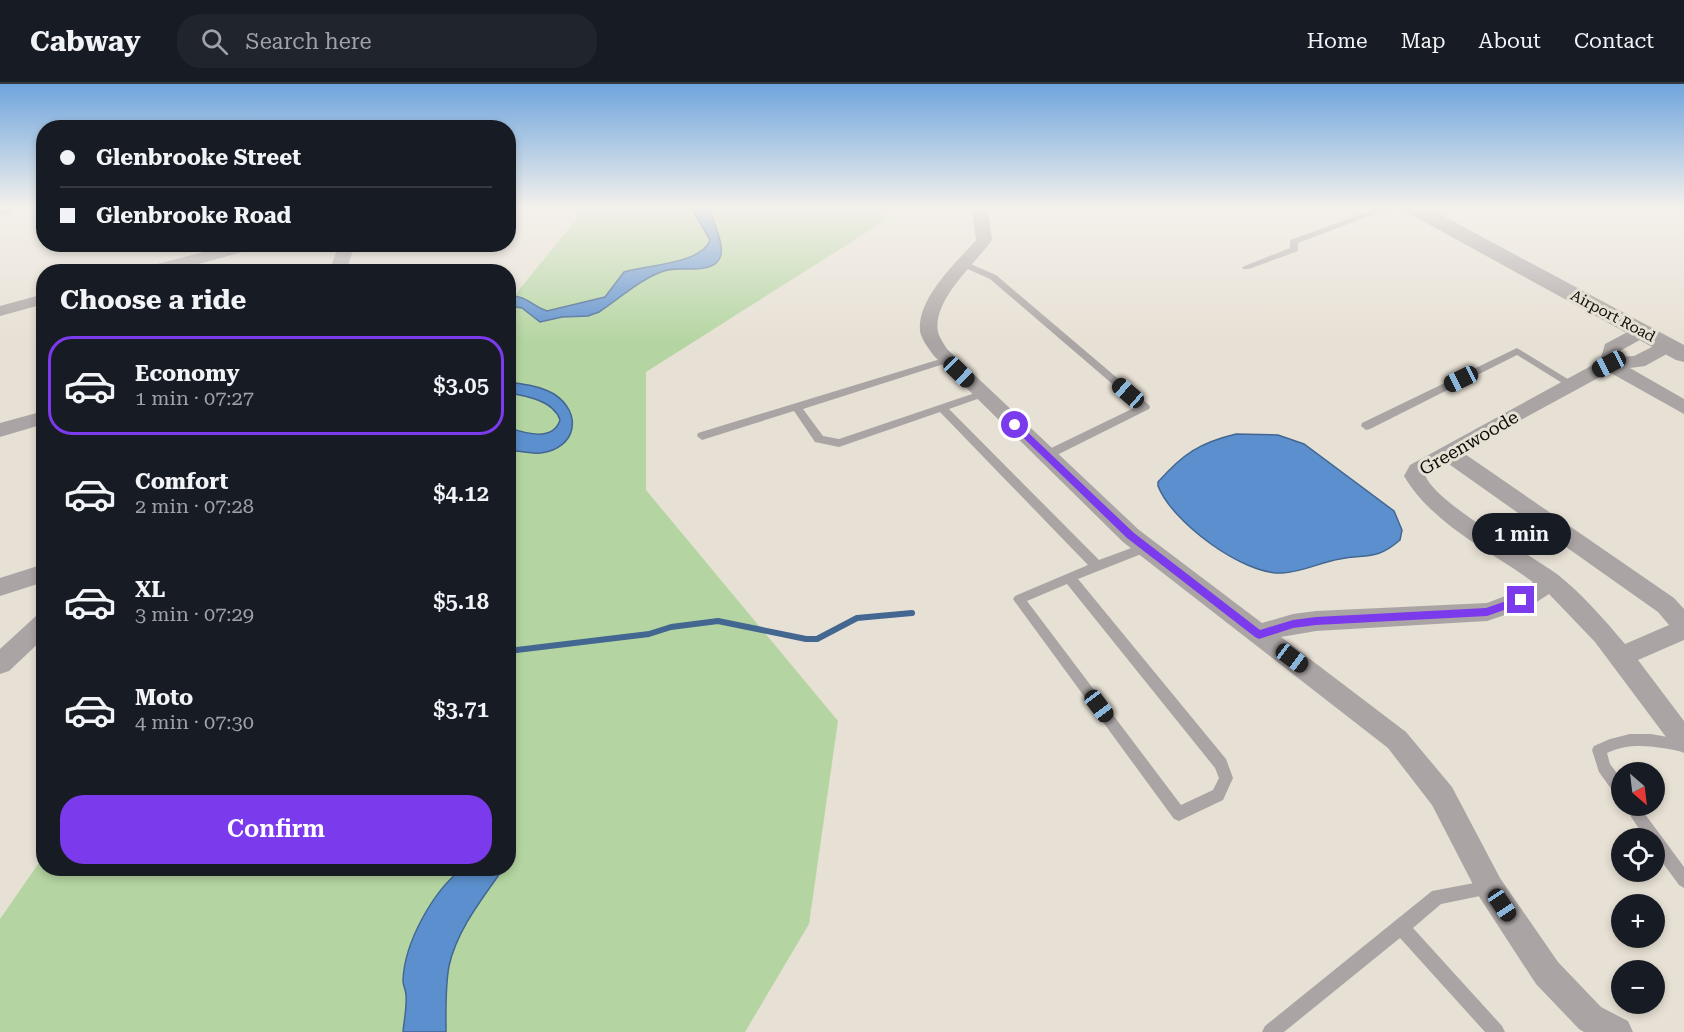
<!DOCTYPE html>
<meta charset="utf-8">
<style>
:root{--surface:#171b24;--page:#20242c;--text:#f1f3f6;--muted:#9ea1a6;--line:#363941;--accent:#7c3aed}
body{margin:0;font-family:"Roboto Serif",serif;background:var(--page);color:var(--text);height:100vh;display:flex;flex-direction:column;font-size:22px;white-space:nowrap}
*{box-sizing:border-box;margin:0}
p{font-size:20px;color:var(--muted)}
.icon{flex:none;width:33px;height:33px;fill:none;stroke:currentColor;stroke-width:2;stroke-linecap:round;stroke-linejoin:round}
.map{position:relative;flex:1;overflow:hidden}
.panel{position:absolute;left:36px;top:180px;width:480px;height:612px;display:flex;flex-direction:column;background:var(--surface);border-radius:24px;box-shadow:0 3px 9px #0003}
.panel>*{flex:none}
.hud{position:absolute;left:36px;top:36px;width:480px;height:132px;border-radius:24px;box-shadow:0 3px 9px #0003;display:grid;align-content:center;height:132px;padding:0 24px;background:var(--surface)}
.needle{width:39px;rotate:152deg}
.buttons{position:absolute;left:1611px;top:678px;display:grid;gap:12px}
.buttons a{display:grid;place-items:center;width:54px;height:54px;border-radius:50%;background:var(--surface);box-shadow:0 3px 9px #0003;font-size:30px}
.end{position:absolute;width:27px;height:27px;margin:-14px;border:8px solid #7c3aed;background:#fff;box-shadow:0 0 0 3px #fff}
.from{border-radius:50%}
.bubble{position:absolute;height:42px;border-radius:21px;background:var(--surface);box-shadow:0 3px 9px #0003;font-size:20px;font-weight:600;line-height:42px;text-align:center}
.car{position:absolute;width:18px;height:36px;margin:-18px -9px;border-radius:8px;box-shadow:0 0 4px 2px #0007;background:linear-gradient(#222 24%,#8ab4d8 0 40%,#222 0 76%,#8ab4d8 0 86%,#222 0)}
.hud b{display:flex;align-items:center;gap:21px;height:57px;font-size:22px}
.hud b+b{border-top:2px solid var(--line)}
.hud i{width:15px;height:15px;background:var(--text)}
ul{padding:0;list-style:none}
li{display:flex;align-items:center;gap:18px;height:99px;margin:0 12px 9px;padding:0 12px;border:3px solid transparent;border-radius:24px}
li div{flex:1}
li b{display:block;font-size:22px}
li em{font-style:normal;font-weight:600}
li.current{border-color:var(--accent)}
li>.icon{width:54px;height:54px;stroke-width:1.5}
h2{padding:0 24px;font-size:27px;line-height:72px}
.button{display:flex;gap:12px;margin-top:auto;padding:12px 24px}
.button a{flex:1;height:69px;border-radius:24px;background:var(--accent);color:#fff;font-size:24px;font-weight:600;line-height:69px;text-align:center}
header{display:flex;align-items:center;gap:36px;box-sizing:border-box;height:84px;padding:0 30px;background:var(--surface);border-bottom:2px solid var(--line)}
header strong{font-size:28px}
nav{display:flex;gap:33px;margin-inline-start:auto;font-size:21px}
.search{width:420px;height:54px;background:var(--page);display:flex;align-items:center;gap:15px;box-sizing:border-box;padding:0 21px;border-radius:24px;color:var(--muted);font-size:22px}
.map>svg:first-child{display:block}
.green{fill:#b4d5a1}
.water{fill:#5b8fcd;stroke:#446792;stroke-width:1.5}
.lines{fill:none;stroke-linecap:round;stroke-linejoin:round}
.stream{stroke:#446792;stroke-width:6}
.service{fill:#aba4a4;fill-rule:evenodd}
.minor{fill:#aba4a4;fill-rule:evenodd}
.tertiary{fill:#aba4a4;fill-rule:evenodd}
.route{fill:#7c3aed}
.labels{text-anchor:middle;stroke-width:6;stroke-linejoin:round;paint-order:stroke}
.far-street-label{font-size:15px;fill:#0d0b08;stroke:#e7e0d4}
.street-label{font-size:18px;fill:#0d0b08;stroke:#e7e0d4}
</style>
<header>
<strong>Cabway</strong>
<div class="search"><svg class="icon" aria-label="search" viewBox="0 0 24 24"><circle cx="10" cy="10" r="6"/><path d="M15 15l6 6"/></svg>Search here</div>
<nav><a>Home</a><a>Map</a><a>About</a><a>Contact</a></nav>
</header>
<div class="map">
<svg width="1684" height="948" viewBox="0 0 1684 948">
<rect width="100%" height="100%" fill="#e7e0d4"/>
<!-- green -->
<path class="green" d="M585,125H879L886,136L646,288V406L838,637L809,840L745,948H0V835L43,773L44,784H508L509,218Z"/>
<!-- water -->
<g class="water">
<path d="M692,125H709C719,154 739,187 688,185C677,185 670,184 661,188C638,197 619,215 599,228L588,232L562,233L540,238L522,224L509,222V212C526,211 532,222 547,227L605,213L624,188C645,181 702,180 710,156Z"/>
<path d="M509,298C523,300 541,302 554,310C583,329 577,364 541,369C530,370 519,367 509,366V344C525,349 553,358 560,336C554,317 527,312 509,309Z"/>
<path d="M1236,350L1278,351L1304,360L1394,427L1402,446L1400,456C1377,476 1368,470 1340,475C1321,478 1303,488 1282,489C1243,491 1172,438 1158,402V398C1183,370 1199,359 1236,350Z"/>
<path d="M508,704C513,714 512,722 512,733C513,754 519,755 509,777Z"/>
<path d="M462,785H503C482,815 457,846 449,882C445,904 446,927 446,948H403C404,936 407,923 406,911C406,906 403,902 403,897C404,859 433,807 462,785Z"/>
</g>
<g class="lines">
<!-- stream -->
<path class="stream" d="M508,567L649,550L671,543L718,537L806,555H817L857,534L912,529"/>
<!-- service -->
<g class="service">
<path d="M1376,125H1388L1298,159V167L1249,185H1243L1242,183L1290,164V156Z"/>
<path d="M966,178L996,191L1149,321L1150,323L1149,325L1051,374H1043L1042,371L1043,368L1138,322L990,195L963,183L962,181Z"/>
<path d="M1517,264L1576,300L1571,303L1567,302L1517,271L1370,345L1366,346L1361,342L1362,339Z"/>
<path d="M947,273L952,276L950,278L803,325L823,352L839,355L978,308H986V312L949,325L1099,476L1145,459L1149,461L1151,464L1149,467L1078,495L1226,675L1233,694L1223,716L1179,737L1174,735L1015,518L1013,515L1015,512L1088,481L940,328L839,363L815,358L794,327L702,356L697,352L698,349ZM1067,500L1215,684L1219,694L1213,706L1181,721L1027,517Z"/>
<path d="M1630,650H1651L1684,656V668C1658,663 1632,657 1607,669L1610,680L1622,696V715L1617,713L1599,688L1592,666L1594,662L1610,655Z"/>
<path d="M1624,722H1639L1684,783V804L1679,801L1654,767V754H1645Z"/>
<path d="M1490,796L1495,799L1498,804L1495,809L1441,820L1413,844L1502,942L1505,948H1485L1400,854L1284,948H1262L1265,942L1432,807Z"/>
</g>
<!-- minor -->
<g class="minor">
<path d="M972,125H988L992,156C975,180 932,216 938,248C939,253 944,260 947,265L1139,446L1262,539L1293,530L1316,527L1487,519L1513,509L1533,498C1489,466 1432,440 1404,392L1410,381L1600,277L1605,260L1635,244H1647L1650,248L1647,252L1620,267L1619,273L1634,272L1662,258H1674L1677,262L1674,266L1645,282L1630,284L1684,315V330L1609,288L1462,368L1674,514L1684,525V556L1638,576L1684,637V669L1675,665L1595,558L1549,510L1529,523L1487,537L1316,547L1281,553L1406,648L1452,703L1500,794L1558,878L1601,923L1628,937L1633,948H1584L1579,945L1536,900L1480,814L1432,721L1388,664L1123,458L934,272C929,265 921,255 920,247C917,214 956,179 976,156ZM1446,378L1658,528L1669,541L1625,560C1604,535 1582,510 1557,490C1528,469 1436,420 1425,391Z"/>
<path d="M234,160H263L261,163L169,188H140L142,184Z"/>
<path d="M339,160H355L346,188H329Z"/>
<path d="M44,210V220L0,232V222Z"/>
<path d="M44,327V340L0,353V339Z"/>
<path d="M44,480V498L0,512V494Z"/>
<path d="M44,530V554L9,587L0,590V565L36,532Z"/>
</g>
<!-- tertiary -->
<g class="tertiary">
<path d="M0,125H14L11,129L0,132Z"/>
<path d="M1405,125H1430L1684,261V278L1676,276L1408,129Z"/>
</g>
</g>
<!-- sky -->
<linearGradient id="sky" x2="0" y2="1"><stop stop-color="#6fa5dd"/><stop offset="0.48" stop-color="#f4f1ec"/><stop offset="1" stop-color="#f4f1ec" stop-opacity="0"/></linearGradient>
<rect width="1684" height="258" fill="url(#sky)"/>
<!-- route -->
<path class="route" d="M1012,339H1018L1134,449L1260,546L1293,536L1316,533L1486,524L1521,512L1526,516L1524,519L1487,532L1316,541L1293,544L1259,555L1255,553L1127,454L1012,343Z"/>
<g class="labels">
<!-- far-street labels -->
<g class="far-street-label">
<text transform="translate(1613 232) rotate(28)" y="5">Airport Road</text>
</g>
<!-- street labels -->
<g class="street-label">
<text transform="translate(1469 359) rotate(-30)" y="6">Greenwoode</text>
</g>
</g>
</svg>
<div class="buttons">
<a><svg class="needle" viewBox="-14 -14 28 28"><path d="M0-13l5 13h-10z" fill="#e53935"/><path d="M0 13l5-13h-10z" fill="#9ea1a6"/></svg></a>
<a><svg class="icon" aria-label="locate" viewBox="0 0 24 24"><circle cx="12" cy="12" r="6"/><path d="M12 2v4M12 18v4M2 12h4M18 12h4"/></svg></a>
<a>+</a>
<a>−</a>
</div>
<i class="end from" style="left:1015px;top:341px"></i>
<i class="end" style="left:1521px;top:516px"></i>
<div class="bubble" style="left:1472px;top:429px;width:99px">1 min</div>
<i class="car" style="left:1609px;top:280px;rotate:242deg"></i>
<i class="car" style="left:959px;top:288px;rotate:134deg"></i>
<i class="car" style="left:1461px;top:295px;rotate:244deg"></i>
<i class="car" style="left:1128px;top:309px;rotate:311deg"></i>
<i class="car" style="left:1292px;top:574px;rotate:127deg"></i>
<i class="car" style="left:1099px;top:622px;rotate:143deg"></i>
<i class="car" style="left:1502px;top:821px;rotate:146deg"></i>
<div class="hud">
<b><i class="from"></i>Glenbrooke Street</b>
<b><i></i>Glenbrooke Road</b>
</div>
<section class="panel">
<h2>Choose a ride</h2>
<ul>
<li class="current"><svg class="icon" aria-label="car" viewBox="0 0 24 24"><path d="M5 17H2v-5l4-1 3-4h7l3 4 3 1v5h-3M9 17h6M6 11h13"/><circle cx="7" cy="17" r="2"/><circle cx="17" cy="17" r="2"/></svg><div><b>Economy</b><p>1 min · 07:27</p></div><em>$3.05</em></li>
<li><svg class="icon" aria-label="car" viewBox="0 0 24 24"><path d="M5 17H2v-5l4-1 3-4h7l3 4 3 1v5h-3M9 17h6M6 11h13"/><circle cx="7" cy="17" r="2"/><circle cx="17" cy="17" r="2"/></svg><div><b>Comfort</b><p>2 min · 07:28</p></div><em>$4.12</em></li>
<li><svg class="icon" aria-label="car" viewBox="0 0 24 24"><path d="M5 17H2v-5l4-1 3-4h7l3 4 3 1v5h-3M9 17h6M6 11h13"/><circle cx="7" cy="17" r="2"/><circle cx="17" cy="17" r="2"/></svg><div><b>XL</b><p>3 min · 07:29</p></div><em>$5.18</em></li>
<li><svg class="icon" aria-label="car" viewBox="0 0 24 24"><path d="M5 17H2v-5l4-1 3-4h7l3 4 3 1v5h-3M9 17h6M6 11h13"/><circle cx="7" cy="17" r="2"/><circle cx="17" cy="17" r="2"/></svg><div><b>Moto</b><p>4 min · 07:30</p></div><em>$3.71</em></li>
</ul>
<div class="button"><a>Confirm</a></div>
</section>
</div>
